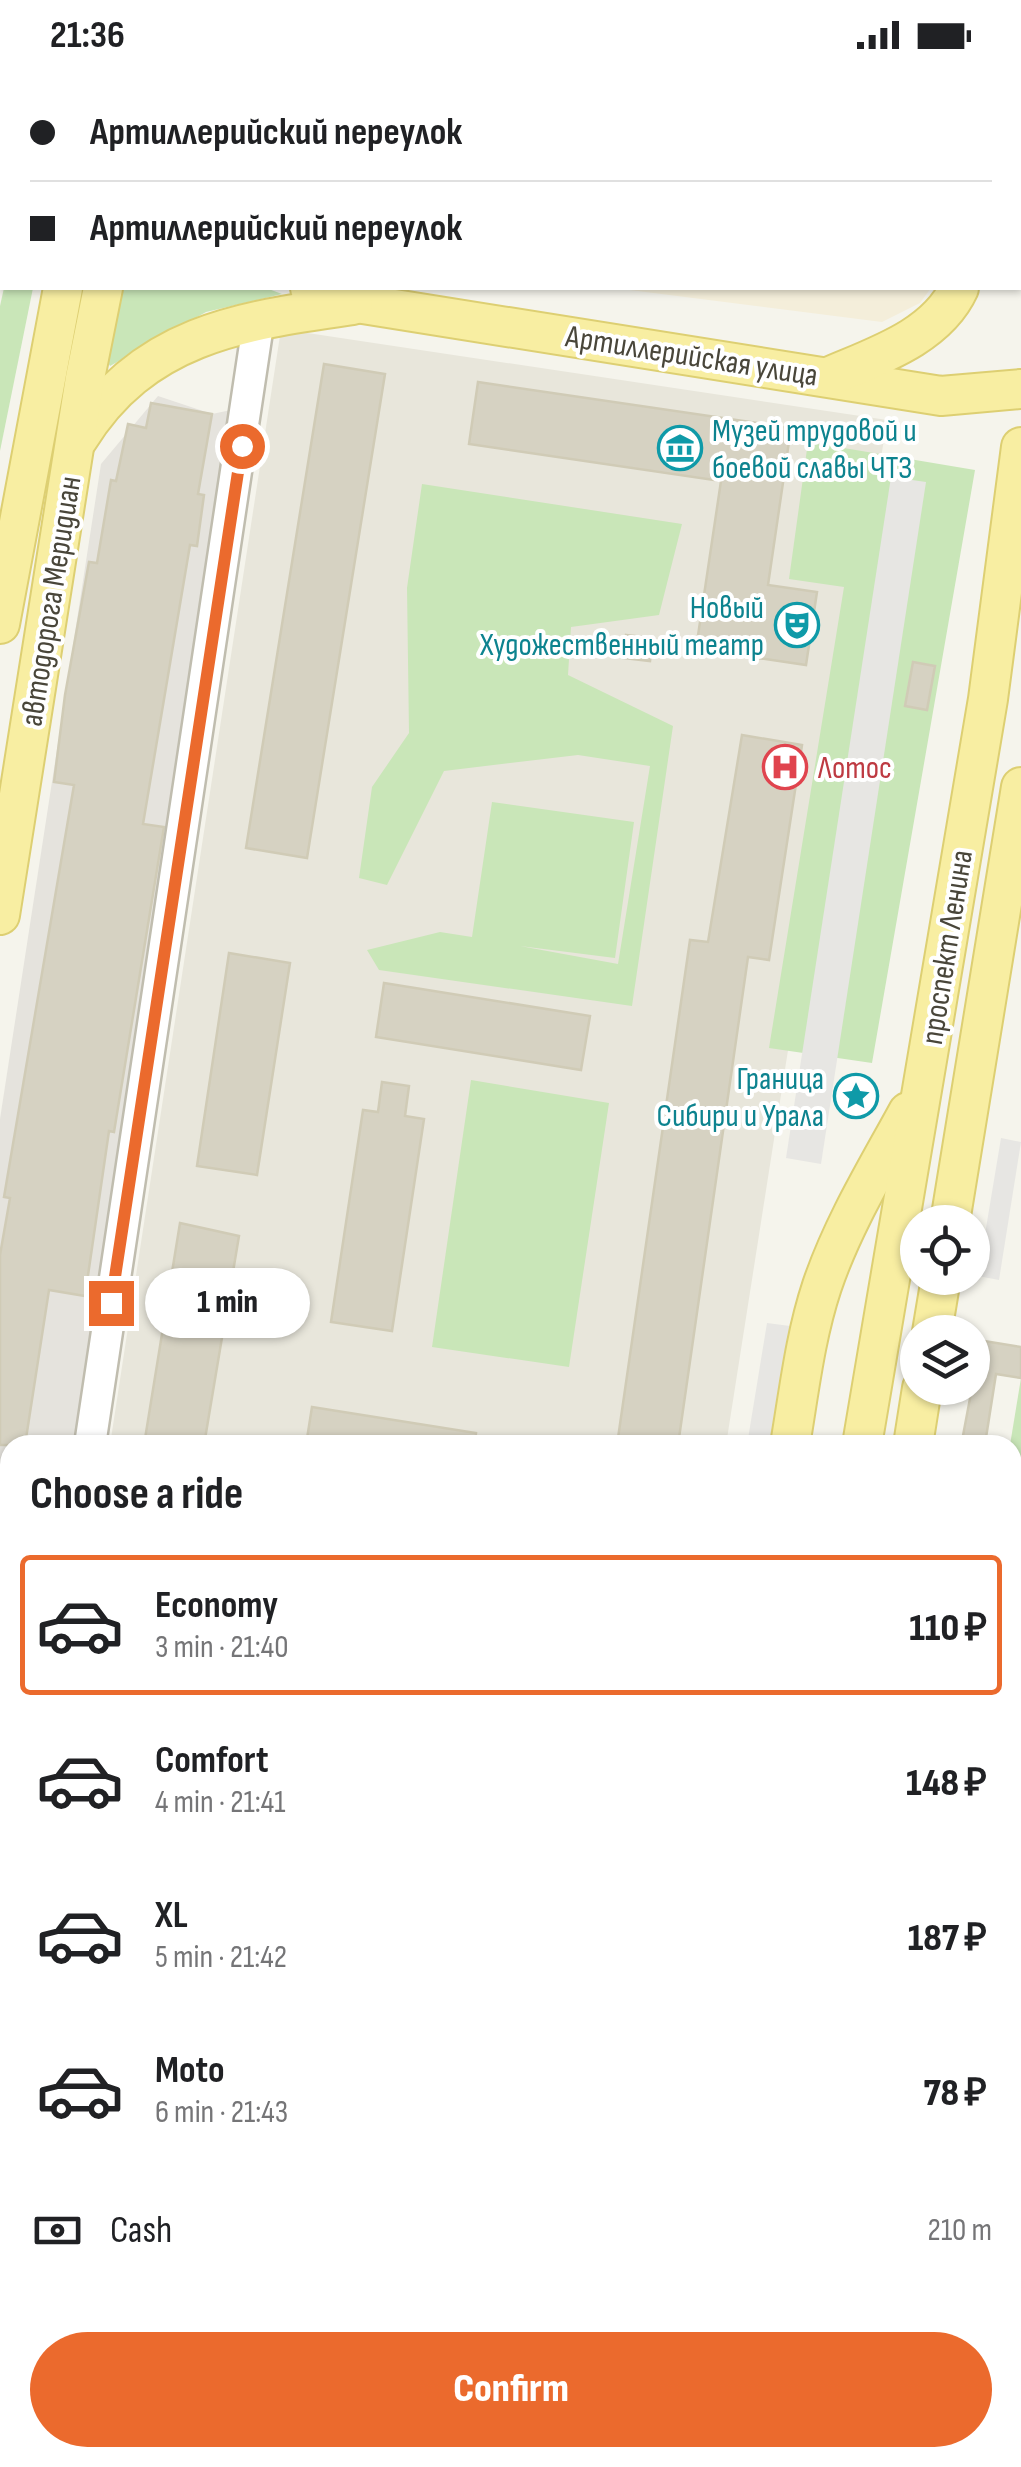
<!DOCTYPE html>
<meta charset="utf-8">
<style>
:root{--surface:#fff;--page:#f2f2f2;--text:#202124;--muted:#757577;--line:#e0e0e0;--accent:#eb6a2d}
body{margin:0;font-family:"Sofia Sans Condensed",sans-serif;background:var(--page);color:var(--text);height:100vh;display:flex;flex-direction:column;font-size:38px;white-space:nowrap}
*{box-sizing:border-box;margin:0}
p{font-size:32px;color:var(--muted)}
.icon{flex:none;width:55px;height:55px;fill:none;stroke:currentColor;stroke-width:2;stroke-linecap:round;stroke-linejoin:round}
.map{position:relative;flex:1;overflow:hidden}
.panel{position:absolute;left:0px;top:1365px;width:1022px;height:1032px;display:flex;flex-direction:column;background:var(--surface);border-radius:30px 30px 0 0;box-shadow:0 2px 8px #0004}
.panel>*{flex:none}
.guide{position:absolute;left:0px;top:0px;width:1022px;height:220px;box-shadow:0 2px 8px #0004;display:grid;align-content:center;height:220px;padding:0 30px;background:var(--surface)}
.buttons{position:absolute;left:900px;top:1135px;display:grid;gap:20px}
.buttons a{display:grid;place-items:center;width:90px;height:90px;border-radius:50%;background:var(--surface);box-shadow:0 2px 8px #0004;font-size:50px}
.end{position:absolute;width:45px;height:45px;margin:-22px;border:12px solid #eb6a2d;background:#fff;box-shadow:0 0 0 5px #fff}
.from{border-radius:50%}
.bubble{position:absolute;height:70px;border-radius:35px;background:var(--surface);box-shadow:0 2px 8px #0004;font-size:32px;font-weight:800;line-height:70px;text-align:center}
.guide b{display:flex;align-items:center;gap:35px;height:95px;font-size:38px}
.guide b+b{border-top:2px solid var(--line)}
.guide i{width:25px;height:25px;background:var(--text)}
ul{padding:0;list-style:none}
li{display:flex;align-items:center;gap:30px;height:140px;margin:0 20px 15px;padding:0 10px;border:5px solid transparent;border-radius:10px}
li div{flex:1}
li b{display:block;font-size:38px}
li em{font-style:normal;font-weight:800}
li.active{border-color:var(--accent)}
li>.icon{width:90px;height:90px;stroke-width:1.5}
h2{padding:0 30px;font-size:45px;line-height:120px}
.pay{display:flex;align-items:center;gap:25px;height:110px;padding:0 30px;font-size:38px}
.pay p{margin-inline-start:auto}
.primary-button{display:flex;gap:20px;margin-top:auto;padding:20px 30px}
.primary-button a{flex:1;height:115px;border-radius:60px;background:var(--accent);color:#fff;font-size:40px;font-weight:800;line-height:115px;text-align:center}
.status{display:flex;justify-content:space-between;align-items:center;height:70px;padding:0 50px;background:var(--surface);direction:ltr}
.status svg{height:28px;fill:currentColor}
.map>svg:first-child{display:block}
.residential{fill:#e8e6db}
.commercial{fill:#f4eeda}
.industrial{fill:#e5e3dd}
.green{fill:#c9e6b8}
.parking{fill:#e7e6e3}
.building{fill:#d6d2c2;stroke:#d0cbb6;stroke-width:2.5}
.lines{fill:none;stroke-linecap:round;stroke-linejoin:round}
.minor-casing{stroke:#c0bdaf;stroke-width:35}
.major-casing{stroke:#ddcf72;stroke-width:42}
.minor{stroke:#fff;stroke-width:30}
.major{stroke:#f8eea2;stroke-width:38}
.tram{stroke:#9a9a9a;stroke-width:2.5}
.route{stroke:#eb6a2d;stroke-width:12}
.labels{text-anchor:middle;stroke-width:8;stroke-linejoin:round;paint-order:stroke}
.street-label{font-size:32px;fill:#49463a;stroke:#fff}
.culture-label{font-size:32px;fill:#0d838f;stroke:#fff;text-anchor:end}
.health-label{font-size:32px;fill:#be3a42;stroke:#fff;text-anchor:start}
</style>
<div class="status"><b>21:36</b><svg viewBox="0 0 49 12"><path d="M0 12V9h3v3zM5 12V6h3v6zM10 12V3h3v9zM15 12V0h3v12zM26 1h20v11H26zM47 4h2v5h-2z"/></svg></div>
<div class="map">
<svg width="1021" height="2397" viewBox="0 0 1021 2397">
<rect width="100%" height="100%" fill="#f5f4ec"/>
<!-- residential -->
<g class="residential">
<path d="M281,259L887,350L726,1375H110Z"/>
<path d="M1021,1380V2187L1013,2186L1012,1438Z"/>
<path d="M10,2093V2280L0,2279V2150Z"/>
</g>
<!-- commercial -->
<g class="commercial">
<path d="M184,0H961L183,2Z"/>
<path d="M614,218H931L920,233L882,252Z"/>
</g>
<!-- industrial -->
<path class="industrial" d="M158,326L212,344L231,340L74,1375H10V1775L0,1817V1049L101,394Z"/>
<!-- green -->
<g class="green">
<path d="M4,218H33L0,381V236Z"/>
<path d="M122,218H266L282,224L206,242L110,296L104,286Z"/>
<path d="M808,372L975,400L872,993L769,978L844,517L789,509Z"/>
<path d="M422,414L682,454L659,545L571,557L568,605L673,656L632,936L379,900L367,880L440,862L472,867L492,732L634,752L615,888L520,876L618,894L650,696L578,685L444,701L387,815L359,808L372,717L409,663L407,518Z"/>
<path d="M471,1010L609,1033L569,1297L432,1277Z"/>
<path d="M1021,1308V1453L1013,1510L1010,1375Z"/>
<path d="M0,2279L10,2280V2388H530L528,2397H0Z"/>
</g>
<!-- parking -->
<g class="parking">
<path d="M891,407L926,412L821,1094L786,1088Z"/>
<path d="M1001,1068L1021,1072L999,1210L978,1206Z"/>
<path d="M767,1253L790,1256L771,1375H747Z"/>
</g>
<!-- building -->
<g class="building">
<path d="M324,294L385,304L307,788L246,778Z"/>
<path d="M478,312L791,358L768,515L817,522L806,595L696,579L721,411L469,374Z"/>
<path d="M151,333L212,344L198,424L204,425L197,476L190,475L143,754L164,757L114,1062L109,1061L85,1226L49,1220L25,1375H0V1185L10,1128L4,1127L74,715L54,712L65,625L89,492L97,493L111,410L116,411L128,354L146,358Z"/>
<path d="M626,565L653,568L650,591L623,588Z"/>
<path d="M913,592L935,596L927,640L905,636Z"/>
<path d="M742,665L802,675L769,890L748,887L678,1375H617L690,870L708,872Z"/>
<path d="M229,883L290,893L257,1105L197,1096Z"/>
<path d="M384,913L590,946L581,1000L376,967Z"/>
<path d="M382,1012L409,1016L405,1046L424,1049L392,1261L331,1252L363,1040L378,1042Z"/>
<path d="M180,1153L239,1166L204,1375H144Z"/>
<path d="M972,1269L1021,1277V1308L996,1304L985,1374L962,1371L972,1318Z"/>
<path d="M312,1337L476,1363L475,1375H306Z"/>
</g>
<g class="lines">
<defs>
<path id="minor" d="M90,1375L259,248"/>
<g id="major">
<path d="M128,2V0"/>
<path d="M168,2L169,0"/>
<path d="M973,2V0"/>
<path d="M310,218L363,234L941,326L1021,319"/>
<path d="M828,307C874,287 936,268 959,218"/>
<path d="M78,369C143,264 241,251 353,235"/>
<path d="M0,554L63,218"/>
<path d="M0,845L85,308L103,218"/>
<path d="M950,1152L1021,717"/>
<path d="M932,1262L941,1208"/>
<path d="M790,1375C799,1322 805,1267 822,1216C843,1154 877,1099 908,1042"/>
<path d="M862,1375L988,629L1021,377"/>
<path d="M913,1375L922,1318"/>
<path d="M1012,2304L1021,2307"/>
<path d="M986,2388L1021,2393"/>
<path d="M589,2397L591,2388"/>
<path d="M690,2397L692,2388"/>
<path d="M749,2397L751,2388"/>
<path d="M900,2397L916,2388"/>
</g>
</defs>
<!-- minor casing -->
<use href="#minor" class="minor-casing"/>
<!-- major casing -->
<use href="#major" class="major-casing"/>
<!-- minor -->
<use href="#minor" class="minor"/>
<!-- major -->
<use href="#major" class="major"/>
<!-- tram -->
<g class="tram">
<path d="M1012,2361L1021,2359"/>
<path d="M1012,2377L1021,2375"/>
<path d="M951,2397L961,2388"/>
<path d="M975,2397L988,2388"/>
</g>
</g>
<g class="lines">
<!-- route -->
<path class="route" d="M111,1233L242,376"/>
</g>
<!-- icons -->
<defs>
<symbol id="museum-ring" viewBox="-11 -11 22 22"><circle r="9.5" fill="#fff" stroke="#0f9aa8" stroke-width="1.5"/><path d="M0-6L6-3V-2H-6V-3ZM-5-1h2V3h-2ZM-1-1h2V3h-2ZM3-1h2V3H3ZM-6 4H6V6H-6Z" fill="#0f9aa8"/></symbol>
<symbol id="theatre-ring" viewBox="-11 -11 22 22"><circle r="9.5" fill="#fff" stroke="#0f9aa8" stroke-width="1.5"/><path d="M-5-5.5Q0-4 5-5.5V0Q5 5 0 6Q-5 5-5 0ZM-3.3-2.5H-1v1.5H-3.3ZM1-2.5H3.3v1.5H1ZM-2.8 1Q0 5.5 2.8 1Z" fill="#0f9aa8"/></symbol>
<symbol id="hospital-ring" viewBox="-11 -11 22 22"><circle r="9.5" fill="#fff" stroke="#e0444e" stroke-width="1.5"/><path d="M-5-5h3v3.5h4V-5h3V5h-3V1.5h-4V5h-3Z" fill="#e0444e"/></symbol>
<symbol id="sight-ring" viewBox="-11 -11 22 22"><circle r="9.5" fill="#fff" stroke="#0f9aa8" stroke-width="1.5"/><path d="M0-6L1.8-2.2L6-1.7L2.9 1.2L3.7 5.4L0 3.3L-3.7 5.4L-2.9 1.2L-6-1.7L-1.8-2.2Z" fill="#0f9aa8"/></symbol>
</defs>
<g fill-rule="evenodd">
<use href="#museum-ring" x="655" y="353" width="50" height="50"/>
<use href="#theatre-ring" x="772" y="530" width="50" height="50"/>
<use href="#hospital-ring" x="760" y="672" width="50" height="50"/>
<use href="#sight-ring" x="831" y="1001" width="50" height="50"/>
</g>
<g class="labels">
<!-- street labels -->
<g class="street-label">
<text transform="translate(692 285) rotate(9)" y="11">Артиллерийская улица</text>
<text transform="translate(50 531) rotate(-81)" y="11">автодорога Меридиан</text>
<text transform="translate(946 877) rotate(-81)" y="11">проспект Ленина</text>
</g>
<!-- culture labels -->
<g class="culture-label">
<text x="712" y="371" text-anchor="start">Музей трудовой и<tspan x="712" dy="37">боевой славы ЧТЗ</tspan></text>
<text x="764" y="548">Новый<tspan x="764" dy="37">Художественный театр</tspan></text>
<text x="824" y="1019">Граница<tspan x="824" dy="37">Сибири и Урала</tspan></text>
</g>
<!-- health labels -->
<g class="health-label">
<text x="818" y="708">Лотос</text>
</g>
</g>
</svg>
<div class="buttons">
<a><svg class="icon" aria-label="locate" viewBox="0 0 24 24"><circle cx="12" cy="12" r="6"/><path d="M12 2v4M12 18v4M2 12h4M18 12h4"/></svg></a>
<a><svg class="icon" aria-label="layers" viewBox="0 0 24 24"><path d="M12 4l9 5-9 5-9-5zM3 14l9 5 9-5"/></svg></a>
</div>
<i class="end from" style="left:242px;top:376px"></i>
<i class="end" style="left:111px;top:1233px"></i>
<div class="bubble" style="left:145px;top:1198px;width:165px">1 min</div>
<div class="guide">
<b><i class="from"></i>Артиллерийский переулок</b>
<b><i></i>Артиллерийский переулок</b>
</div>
<section class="panel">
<h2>Choose a ride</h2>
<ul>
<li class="active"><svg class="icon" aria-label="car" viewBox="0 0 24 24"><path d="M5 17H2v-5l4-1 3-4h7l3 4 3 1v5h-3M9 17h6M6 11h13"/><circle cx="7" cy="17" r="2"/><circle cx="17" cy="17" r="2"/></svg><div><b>Economy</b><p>3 min · 21:40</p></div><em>110 ₽</em></li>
<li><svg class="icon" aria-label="car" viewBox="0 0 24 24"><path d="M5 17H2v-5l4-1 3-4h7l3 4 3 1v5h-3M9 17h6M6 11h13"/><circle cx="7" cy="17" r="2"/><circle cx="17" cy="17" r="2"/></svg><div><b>Comfort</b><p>4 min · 21:41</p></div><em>148 ₽</em></li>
<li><svg class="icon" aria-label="car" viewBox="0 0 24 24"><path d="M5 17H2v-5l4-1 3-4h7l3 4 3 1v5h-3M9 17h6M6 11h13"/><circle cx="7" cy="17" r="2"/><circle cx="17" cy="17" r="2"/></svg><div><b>XL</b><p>5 min · 21:42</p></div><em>187 ₽</em></li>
<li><svg class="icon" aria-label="car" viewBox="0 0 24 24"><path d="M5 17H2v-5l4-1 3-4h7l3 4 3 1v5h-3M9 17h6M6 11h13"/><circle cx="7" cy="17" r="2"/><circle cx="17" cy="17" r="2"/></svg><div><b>Moto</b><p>6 min · 21:43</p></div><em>78 ₽</em></li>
</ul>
<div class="pay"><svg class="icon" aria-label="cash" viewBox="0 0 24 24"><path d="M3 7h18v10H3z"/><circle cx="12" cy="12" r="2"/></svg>Cash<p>210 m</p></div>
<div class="primary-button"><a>Confirm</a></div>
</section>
</div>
